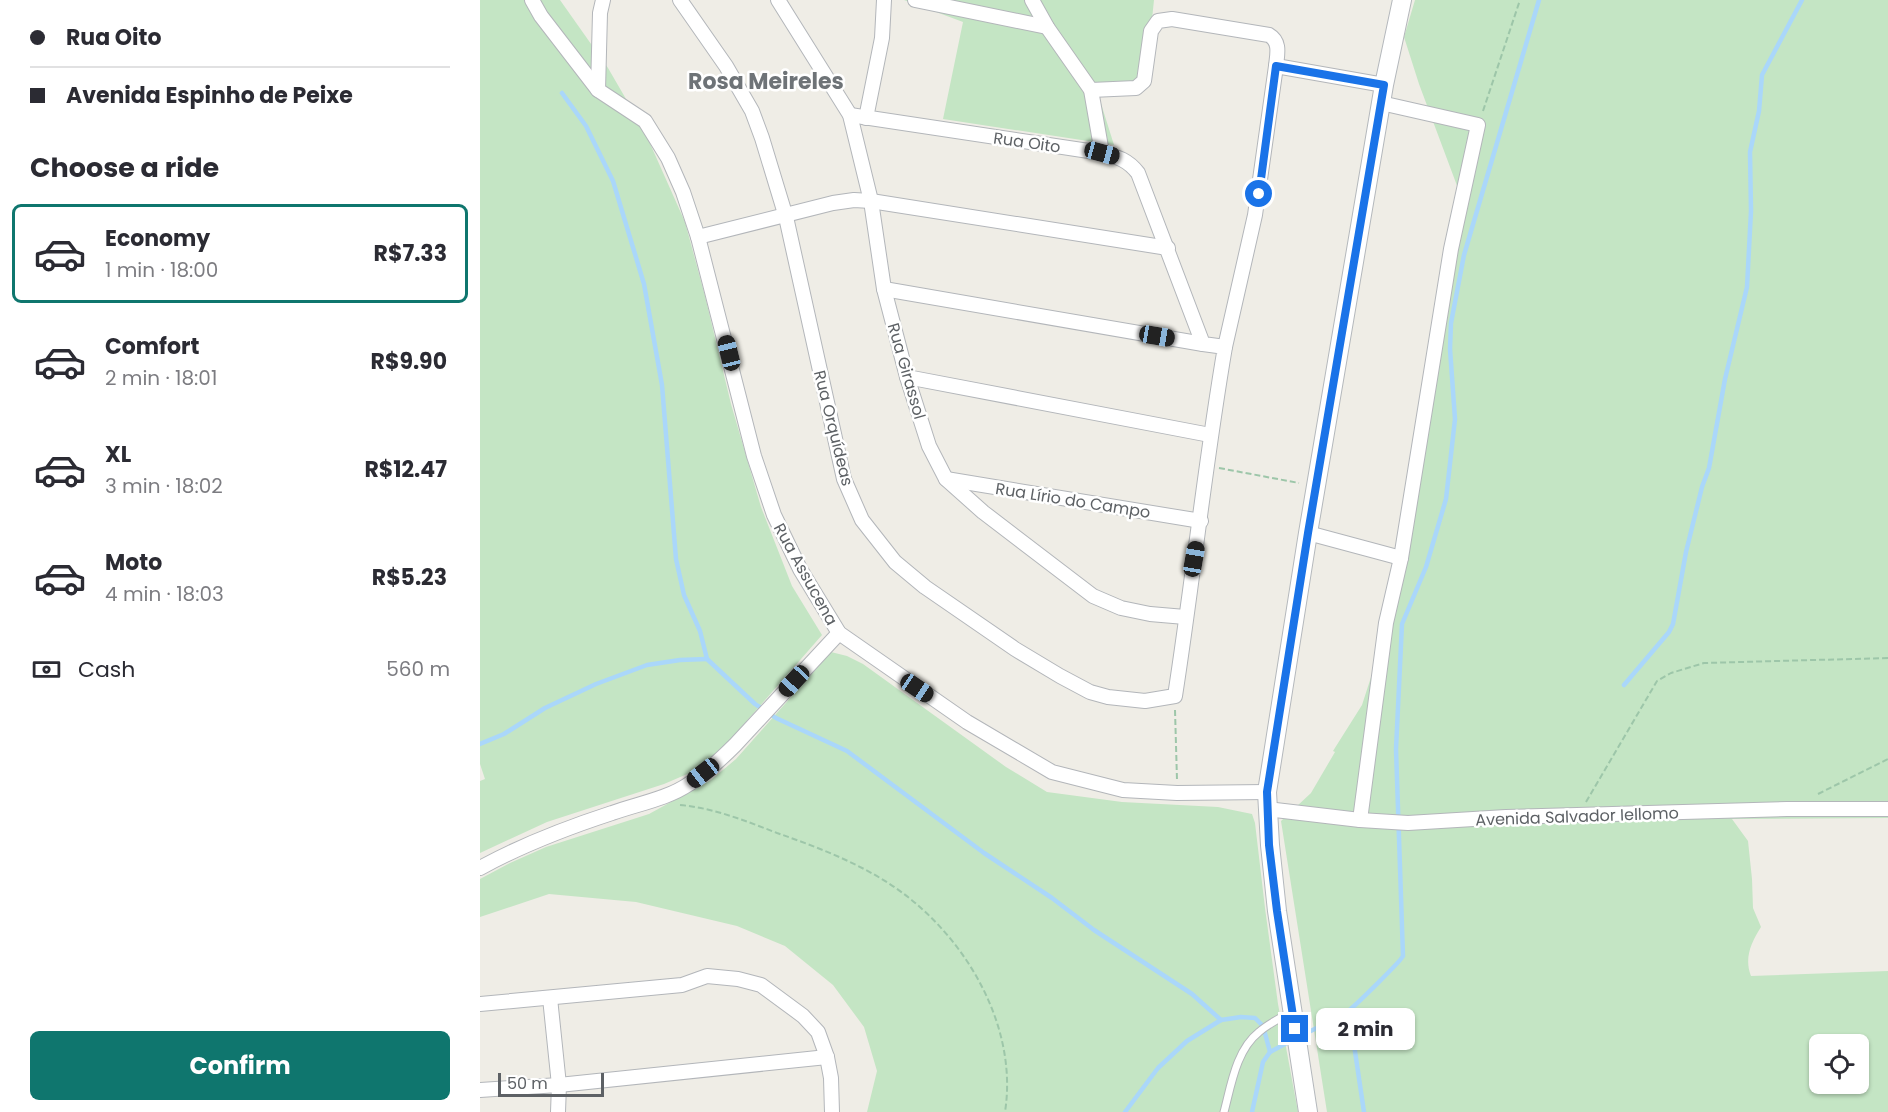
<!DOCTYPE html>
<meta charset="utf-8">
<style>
:root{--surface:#fff;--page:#f2f2f3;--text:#2b2b33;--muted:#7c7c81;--line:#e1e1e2;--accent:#0f766e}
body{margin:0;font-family:Poppins,sans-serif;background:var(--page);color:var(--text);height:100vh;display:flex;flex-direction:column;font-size:22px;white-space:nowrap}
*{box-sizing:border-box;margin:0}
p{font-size:20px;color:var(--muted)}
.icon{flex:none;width:33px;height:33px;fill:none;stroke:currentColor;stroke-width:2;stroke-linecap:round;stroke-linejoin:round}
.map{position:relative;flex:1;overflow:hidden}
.panel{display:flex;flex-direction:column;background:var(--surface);width:480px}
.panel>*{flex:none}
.guide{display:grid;align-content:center;height:132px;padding:0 30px;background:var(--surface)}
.buttons{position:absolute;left:1329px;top:1034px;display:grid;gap:12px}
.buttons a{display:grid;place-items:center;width:60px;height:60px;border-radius:9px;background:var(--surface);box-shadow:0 2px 4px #0004;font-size:30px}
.scale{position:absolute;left:18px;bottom:15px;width:106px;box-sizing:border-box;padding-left:6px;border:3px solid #5d6165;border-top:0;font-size:16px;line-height:21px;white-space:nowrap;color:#5d6165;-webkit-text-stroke:4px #fff;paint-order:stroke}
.end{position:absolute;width:27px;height:27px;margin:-14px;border:8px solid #1a73e8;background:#fff;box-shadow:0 0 0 3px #fff}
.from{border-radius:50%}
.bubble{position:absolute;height:42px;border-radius:9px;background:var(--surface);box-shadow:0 2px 4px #0004;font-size:20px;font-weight:700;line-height:42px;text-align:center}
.car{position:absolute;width:18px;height:36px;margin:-18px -9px;border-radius:8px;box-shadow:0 0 4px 2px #0007;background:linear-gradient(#222 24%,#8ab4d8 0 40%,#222 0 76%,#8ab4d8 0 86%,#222 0)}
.guide b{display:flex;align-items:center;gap:21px;height:57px;font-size:22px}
.guide b+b{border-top:2px solid var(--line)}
.guide i{width:15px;height:15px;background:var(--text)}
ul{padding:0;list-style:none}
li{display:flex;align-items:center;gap:18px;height:99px;margin:0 12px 9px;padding:0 18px;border:3px solid transparent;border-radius:9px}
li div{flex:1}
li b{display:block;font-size:22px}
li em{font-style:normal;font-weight:700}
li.selected{border-color:var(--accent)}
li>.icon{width:54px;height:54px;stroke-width:1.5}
h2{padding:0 30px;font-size:27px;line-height:72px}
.pay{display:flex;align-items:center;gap:15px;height:66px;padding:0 30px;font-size:22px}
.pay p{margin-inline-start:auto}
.action{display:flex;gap:12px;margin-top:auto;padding:12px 30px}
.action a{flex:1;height:69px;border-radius:9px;background:var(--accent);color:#fff;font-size:24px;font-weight:700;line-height:69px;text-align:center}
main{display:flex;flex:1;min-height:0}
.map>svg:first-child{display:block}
.green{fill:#c4e5c4;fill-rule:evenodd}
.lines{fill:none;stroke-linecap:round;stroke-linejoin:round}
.stream{stroke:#aad7fa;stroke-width:4.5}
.lane-casing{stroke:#b3b6ba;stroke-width:9}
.street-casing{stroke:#b3b6ba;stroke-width:16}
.secondary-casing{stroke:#b4b8bc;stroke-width:20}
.path{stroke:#9dc6a9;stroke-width:2;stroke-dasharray:6 3;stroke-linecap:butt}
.lane{stroke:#fff;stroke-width:7}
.street{stroke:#fff;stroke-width:14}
.secondary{stroke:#fff;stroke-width:18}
.route{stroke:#1a73e8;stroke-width:8}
.labels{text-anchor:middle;stroke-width:5;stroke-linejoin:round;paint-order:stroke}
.street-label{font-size:16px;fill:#5d6165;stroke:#fff}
.district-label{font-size:22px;font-weight:bold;fill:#6e7377;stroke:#fff}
</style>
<main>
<section class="panel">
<div class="guide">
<b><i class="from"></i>Rua Oito</b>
<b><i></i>Avenida Espinho de Peixe</b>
</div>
<h2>Choose a ride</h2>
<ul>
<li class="selected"><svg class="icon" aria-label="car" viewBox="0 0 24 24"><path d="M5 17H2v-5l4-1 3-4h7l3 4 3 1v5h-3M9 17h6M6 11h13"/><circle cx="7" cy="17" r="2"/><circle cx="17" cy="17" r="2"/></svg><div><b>Economy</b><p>1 min · 18:00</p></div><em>R$7.33</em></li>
<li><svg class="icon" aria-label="car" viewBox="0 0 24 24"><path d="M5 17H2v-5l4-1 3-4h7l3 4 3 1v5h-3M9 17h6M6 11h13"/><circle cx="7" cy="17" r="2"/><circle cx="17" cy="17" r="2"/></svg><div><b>Comfort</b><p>2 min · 18:01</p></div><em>R$9.90</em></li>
<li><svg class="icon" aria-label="car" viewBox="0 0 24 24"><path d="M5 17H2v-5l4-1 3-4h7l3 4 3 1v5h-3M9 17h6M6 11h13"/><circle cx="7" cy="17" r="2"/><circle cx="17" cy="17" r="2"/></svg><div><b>XL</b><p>3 min · 18:02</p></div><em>R$12.47</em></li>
<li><svg class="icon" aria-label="car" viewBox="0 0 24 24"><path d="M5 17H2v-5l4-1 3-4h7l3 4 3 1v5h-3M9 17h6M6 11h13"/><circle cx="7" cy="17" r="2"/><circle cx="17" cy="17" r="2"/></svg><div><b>Moto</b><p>4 min · 18:03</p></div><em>R$5.23</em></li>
</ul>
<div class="pay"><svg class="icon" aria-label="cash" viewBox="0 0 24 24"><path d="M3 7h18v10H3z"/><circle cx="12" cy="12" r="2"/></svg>Cash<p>560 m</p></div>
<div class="action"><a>Confirm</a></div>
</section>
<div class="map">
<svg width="1408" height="1112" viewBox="0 0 1408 1112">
<rect width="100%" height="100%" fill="#efede6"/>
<!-- green -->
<g class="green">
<path d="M0,0H80L128,68L164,130L205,222L225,296L251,404L281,507L312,586L342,635L243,748L212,772L184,784L67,822L0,853V781L5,779L0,764Z"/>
<path d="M424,0H674L665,87L618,94L634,145L463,119L483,22Z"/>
<path d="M935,0H1408V818L1252,819L1268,841L1272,879L1273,908L1281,927C1271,943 1264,958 1271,976L1408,971V1112H847L801,821L831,793L855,752L853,751L882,705L904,637L925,542L950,334L979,191L939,84L924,37ZM1340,1044H1378V1083H1340Z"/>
<path d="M351,652L367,656L383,664L526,767L567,792L642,802L738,807L772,814L775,823L785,908L798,1004L818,1112H387L397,1071L384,1027L353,985L305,946L257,926L156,902L69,894L0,917V879L30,863L66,847L169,814L231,780L256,759Z"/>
</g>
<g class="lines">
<!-- stream -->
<g class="stream">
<path d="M82,93L106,126L133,181L164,284L182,385L196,559L204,595L220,631L227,659L275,704L296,718L367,751L504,853L572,898L614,930L712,994L741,1020"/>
<path d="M1144,685L1189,632L1193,624L1206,552L1222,487L1229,468L1245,379L1267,287L1271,211L1270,152L1279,111L1282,75L1322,0"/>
<path d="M0,744L24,734L65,708L116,684L167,665L200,660L227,659"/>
<path d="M869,1011L884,1112"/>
<path d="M821,1036C836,1028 852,1021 867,1012C873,1008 921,961 923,956L916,749L922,624L946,567L966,499L975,419L970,349L971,323L984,255L1059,0"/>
<path d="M645,1112L678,1068L707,1041L741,1020L761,1017L775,1018L783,1026L790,1052"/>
<path d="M772,1112L783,1062L790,1052L814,1039"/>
</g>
<defs>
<path id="lane" d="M744,1112C751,1086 756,1050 779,1032C788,1024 800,1018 811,1012"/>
<g id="street">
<path d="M52,0L61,16L118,90L165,121L188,158L203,192L218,237L274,456L294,515L320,569L359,633L487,722L572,772L643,790L697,793L787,792"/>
<path d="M200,0L246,66L272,111L282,138L306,217L364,479L382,520L415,562L445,587L535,649L580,676L610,692L628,697L665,701L695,696C713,580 725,463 745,347L723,344L658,173C648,160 638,157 622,153L370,115"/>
<path d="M298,0L370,115L391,201L404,289L427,377L449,446L466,479L503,512L613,596L641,608L670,614L705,617"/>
<path d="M435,0L567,27"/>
<path d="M552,0L567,27L611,90L622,153"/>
<path d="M796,66L904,85"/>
<path d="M118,90L120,13L123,0"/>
<path d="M611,90L656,88L664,81L671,31L678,21L692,19L789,35C801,42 797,55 796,66L775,215L745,347"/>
<path d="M386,118L402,38L404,0"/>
<path d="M218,237L353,203L374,200L391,201L688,248"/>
<path d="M404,289L723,344"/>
<path d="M427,377L730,435"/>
<path d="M466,479L721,521"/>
<path d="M828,533L921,558"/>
<path d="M787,809L880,820L928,823L1026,817L1307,809H1408"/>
<path d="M880,820L906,623L921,558L971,249L998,125L901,103"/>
<path d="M0,868C42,845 86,828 132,813C157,804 187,799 209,784C226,773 241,759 255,745L359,633"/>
<path d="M70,998L79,1085L78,1112"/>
<path d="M0,1004L202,985L227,976L258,979L281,985L323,1016L338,1032L347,1057L351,1078L352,1112"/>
<path d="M0,1090L79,1085L347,1057"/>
</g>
<path id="secondary" d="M828,1112L797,911L790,845L787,792L828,533L904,85L922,0"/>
</defs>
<!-- lane casing -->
<use href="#lane" class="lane-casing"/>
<!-- street casing -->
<use href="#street" class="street-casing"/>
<!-- secondary casing -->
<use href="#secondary" class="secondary-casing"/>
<!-- path -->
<g class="path">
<path d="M1003,111L1040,0"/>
<path d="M739,468L819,483"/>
<path d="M695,710L697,780"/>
<path d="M1338,794L1408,759"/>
<path d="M1106,802L1177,681L1191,673L1224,663L1408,658"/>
<path d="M200,805C234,808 266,821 297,833C340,848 387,866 424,894C489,943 538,1029 525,1112"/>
</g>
<!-- lane -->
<use href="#lane" class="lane"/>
<!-- street -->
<use href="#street" class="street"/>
<!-- secondary -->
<use href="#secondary" class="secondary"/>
</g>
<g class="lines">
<!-- route -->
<path class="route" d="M779,194L796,66L904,85L828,533L787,792L789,845L797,911L815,1029"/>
</g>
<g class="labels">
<!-- street labels -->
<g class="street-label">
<text transform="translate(547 142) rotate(8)" y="6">Rua Oito</text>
<text transform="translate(427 371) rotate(74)" y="6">Rua Girassol</text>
<text transform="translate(354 428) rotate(76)" y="6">Rua Orquídeas</text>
<text transform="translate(593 500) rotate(9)" y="6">Rua Lírio do Campo</text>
<text transform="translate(326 574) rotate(61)" y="6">Rua Assucena</text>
<text transform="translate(1097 816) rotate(-2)" y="6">Avenida Salvador Iellomo</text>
</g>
<!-- district labels -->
<g class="district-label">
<text x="286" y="89">Rosa Meireles</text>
</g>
</g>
</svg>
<div class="buttons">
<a><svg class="icon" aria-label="locate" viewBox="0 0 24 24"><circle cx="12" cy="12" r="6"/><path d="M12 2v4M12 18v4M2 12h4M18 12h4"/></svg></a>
</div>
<div class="scale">50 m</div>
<i class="end from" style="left:779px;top:194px"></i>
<i class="end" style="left:815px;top:1029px"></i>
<div class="bubble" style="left:836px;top:1008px;width:99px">2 min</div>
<i class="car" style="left:622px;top:153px;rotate:105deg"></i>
<i class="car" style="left:677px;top:336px;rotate:100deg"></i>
<i class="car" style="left:249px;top:353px;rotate:346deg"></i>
<i class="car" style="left:714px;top:559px;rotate:10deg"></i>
<i class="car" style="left:314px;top:681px;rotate:223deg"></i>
<i class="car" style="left:437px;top:688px;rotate:124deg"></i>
<i class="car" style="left:223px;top:773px;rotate:232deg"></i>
</div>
</main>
